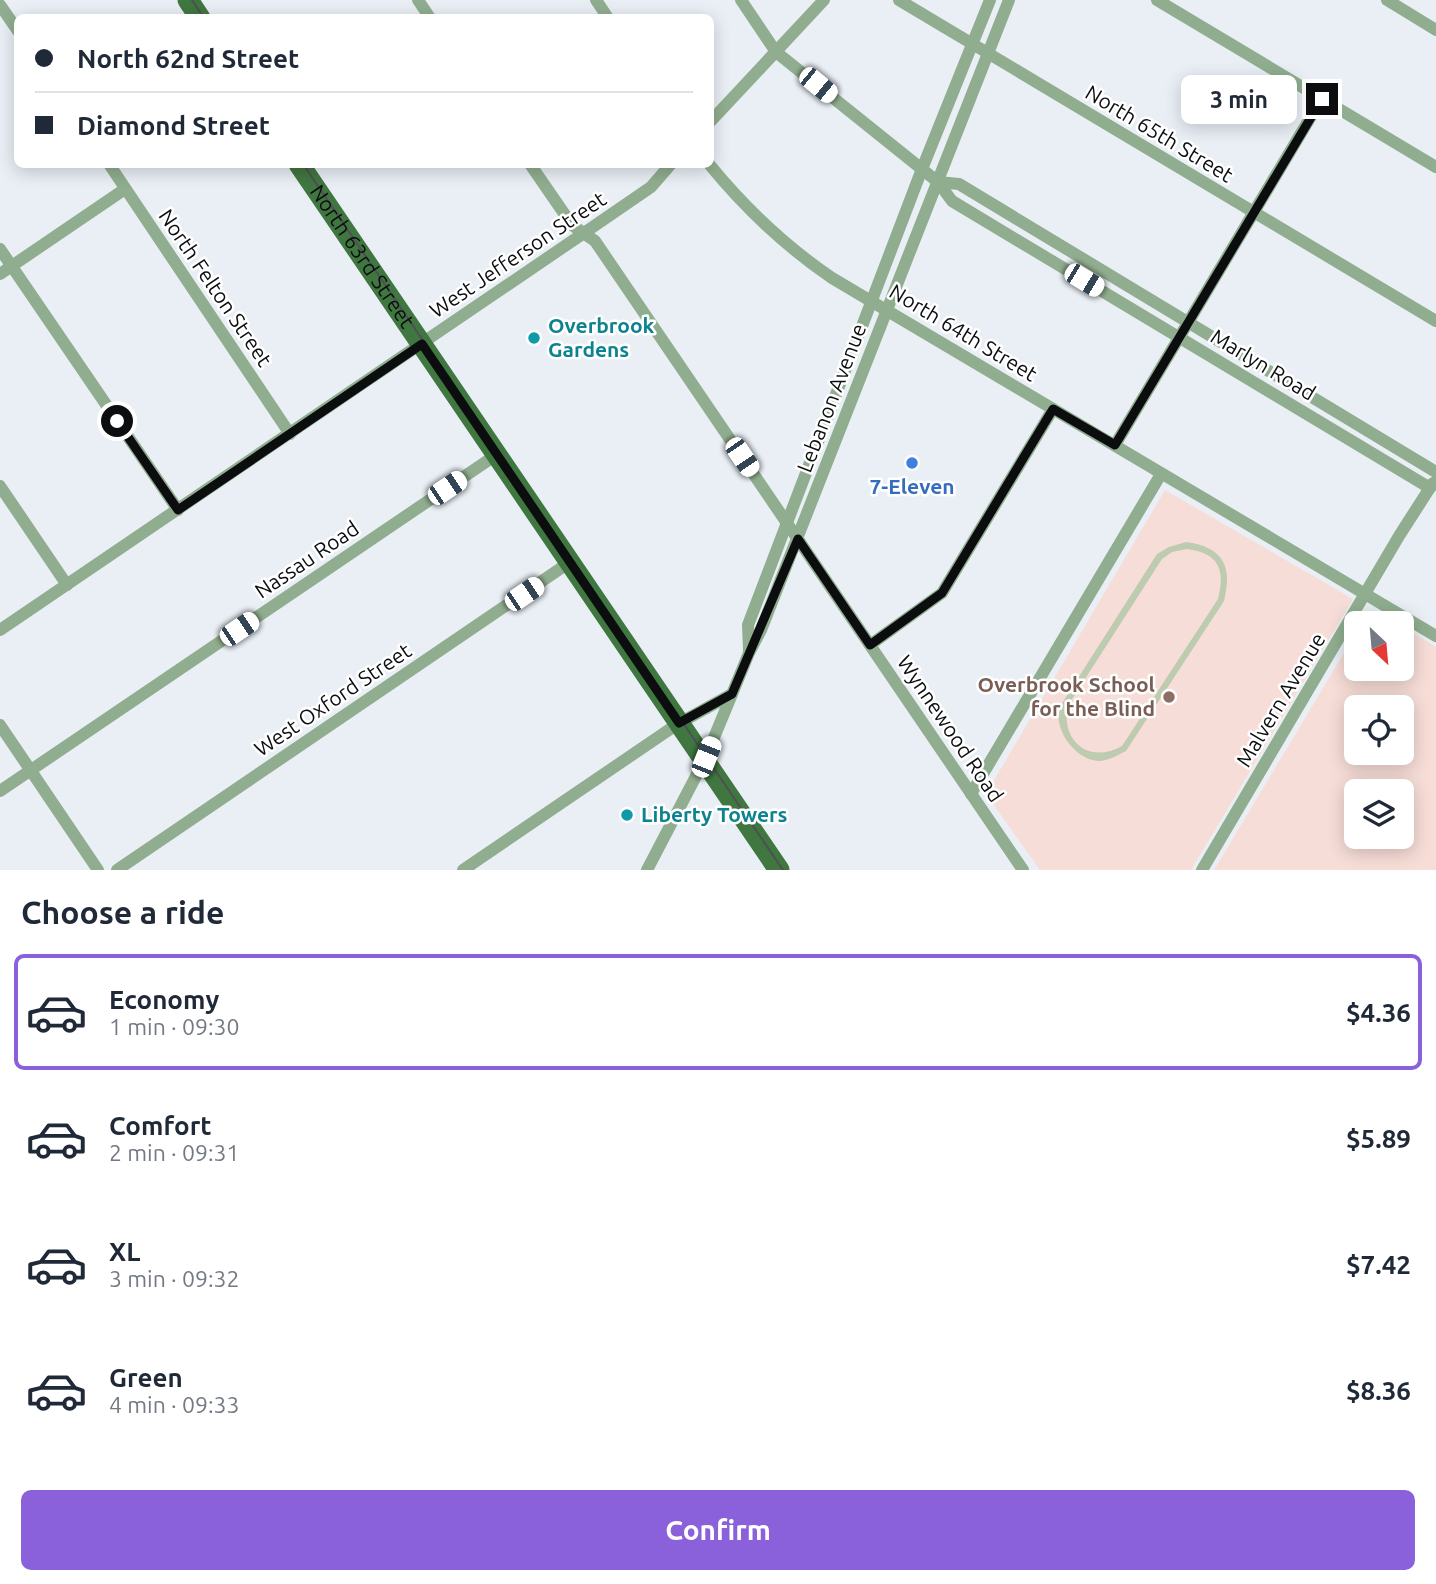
<!DOCTYPE html>
<meta charset="utf-8">
<style>
:root{--surface:#fff;--page:#f6f6f7;--text:#1f2937;--muted:#747a83;--line:#e0e1e3;--accent:#8a61db}
body{margin:0;font-family:Ubuntu,sans-serif;background:var(--page);color:var(--text);height:100vh;display:flex;flex-direction:column;font-size:26px;white-space:nowrap}
*{box-sizing:border-box;margin:0}
p{font-size:23px;color:var(--muted)}
.icon{flex:none;width:38px;height:38px;fill:none;stroke:currentColor;stroke-width:2;stroke-linecap:round;stroke-linejoin:round}
.map{position:relative;height:870px;overflow:hidden}
.side{display:flex;flex-direction:column;background:var(--surface);flex:1}
.side>*{flex:none}
.top-card{position:absolute;left:14px;top:14px;width:700px;height:154px;border-radius:10px;box-shadow:0 4px 18px #0003;display:grid;align-content:center;height:154px;padding:0 21px;background:var(--surface)}
.needle{width:46px;rotate:154deg}
.fabs{position:absolute;left:1344px;top:611px;display:grid;gap:14px}
.fabs a{display:grid;place-items:center;width:70px;height:70px;border-radius:10px;background:var(--surface);box-shadow:0 4px 18px #0003;font-size:35px}
.end{position:absolute;width:32px;height:32px;margin:-16px;border:9px solid #0b0d0f;background:#fff;box-shadow:0 0 0 4px #fff}
.from{border-radius:50%}
.bubble{position:absolute;height:49px;border-radius:10px;background:var(--surface);box-shadow:0 4px 18px #0003;font-size:23px;font-weight:600;line-height:49px;text-align:center}
.car{position:absolute;width:21px;height:42px;margin:-21px -10px;border-radius:9px;box-shadow:0 0 5px 2px #0007;background:linear-gradient(#fff 24%,#345 0 40%,#fff 0 76%,#345 0 86%,#fff 0)}
.top-card b{display:flex;align-items:center;gap:24px;height:66px;font-size:26px}
.top-card b+b{border-top:2px solid var(--line)}
.top-card i{width:18px;height:18px;background:var(--text)}
ul{padding:0;list-style:none}
li{display:flex;align-items:center;gap:21px;height:116px;margin:0 14px 10px;padding:0 7px;border:4px solid transparent;border-radius:10px}
li div{flex:1}
li b{display:block;font-size:26px}
li em{font-style:normal;font-weight:600}
li.on{border-color:var(--accent)}
li>.icon{width:63px;height:63px;stroke-width:1.5}
h2{padding:0 21px;font-size:32px;line-height:84px}
.button{display:flex;gap:14px;margin-top:auto;padding:14px 21px}
.button a{flex:1;height:80px;border-radius:10px;background:var(--accent);color:#fff;font-size:28px;font-weight:600;line-height:80px;text-align:center}
.map>svg:first-child{display:block}
.education{fill:#f7ddd7;fill-rule:evenodd}
.green{fill:#bdcbb0;fill-rule:evenodd}
.lines{fill:none;stroke-linecap:round;stroke-linejoin:round}
.street{stroke:#90ae8f;stroke-width:12}
.primary{stroke:#407740;stroke-width:21}
.tram{stroke:#4e5154;stroke-width:2}
.route{stroke:#0b0d0f;stroke-width:9}
.culture-dot{fill:#0f9aa8;stroke:#fff;stroke-width:2.5}
.shop-dot{fill:#3f7fe0;stroke:#fff;stroke-width:2.5}
.education-dot{fill:#8d6e63;stroke:#fff;stroke-width:2.5}
.labels{text-anchor:middle;stroke-width:5;stroke-linejoin:round;paint-order:stroke}
.street-label{font-size:21px;fill:#0b0d0f;stroke:#fff}
.culture-label{font-size:21px;font-weight:bold;fill:#0d838f;stroke:#fff;text-anchor:start}
.shop-label{font-size:21px;font-weight:bold;fill:#366cbe;stroke:#fff}
.education-label{font-size:21px;font-weight:bold;fill:#785e54;stroke:#fff;text-anchor:end}
</style>
<div class="map">
<svg width="1436" height="870" viewBox="0 0 1436 870">
<rect width="100%" height="100%" fill="#e9eff5"/>
<!-- education -->
<g class="education">
<path d="M1165,490L1353,599L1191,870H1040L986,794Z"/>
<path d="M1402,626L1436,647V870H1214L1356,633V668H1402ZM1356,707H1402V752H1356ZM1356,791H1402V836H1356Z"/>
</g>
<!-- green -->
<path class="green" d="M1186,542C1223,547 1233,566 1224,601L1126,751C1118,755 1110,760 1100,761C1080,761 1062,740 1059,722C1058,717 1060,710 1061,705L1157,554L1169,547ZM1187,549C1218,553 1226,569 1218,599L1122,746C1090,764 1062,743 1067,707L1162,559L1172,552Z"/>
<g class="lines">
<!-- street -->
<g class="street">
<path d="M418,0L430,18"/>
<path d="M596,0L608,18"/>
<path d="M741,0L776,52L938,182L952,201L1430,488"/>
<path d="M899,0L1436,321"/>
<path d="M1157,0L1436,167"/>
<path d="M1387,0L1436,30"/>
<path d="M0,5L18,31"/>
<path d="M710,122L824,0"/>
<path d="M109,164L290,434"/>
<path d="M530,164L572,225L595,241L1023,870"/>
<path d="M709,164C745,208 785,246 832,278L1436,636"/>
<path d="M938,182L959,184L1436,472"/>
<path d="M0,249L178,510"/>
<path d="M0,274L125,189"/>
<path d="M1115,445L1322,98"/>
<path d="M0,486L67,585"/>
<path d="M0,630L584,233L651,187L671,164"/>
<path d="M870,645L942,593L1053,409"/>
<path d="M749,651L748,625L922,169L990,0"/>
<path d="M0,725L98,870"/>
<path d="M0,791L496,455"/>
<path d="M971,794L1161,474"/>
<path d="M117,870L570,562"/>
<path d="M463,870L676,725L732,694"/>
<path d="M647,870L706,757L749,653L761,630L1009,0"/>
<path d="M1202,870L1399,536L1433,483"/>
</g>
<!-- primary -->
<g class="primary">
<path d="M188,0L200,18"/>
<path id="s1" d="M299,164L779,870"/>
</g>
<!-- tram -->
<g class="tram">
<path d="M192,0L204,18"/>
<path d="M303,164L783,870"/>
</g>
</g>
<g class="lines">
<!-- route -->
<path class="route" d="M117,421L178,510L422,344L679,723L732,694L798,539L870,645L942,593L1053,409L1115,445L1322,99"/>
</g>
<!-- markers -->
<g class="culture-dot">
<circle cx="534" cy="338" r="7"/>
<circle cx="627" cy="815" r="7"/>
</g>
<circle class="shop-dot" cx="912" cy="463" r="7"/>
<circle class="education-dot" cx="1169" cy="697" r="7"/>
<g class="labels">
<!-- street labels -->
<g class="street-label">
<text transform="translate(1159 134) rotate(31)" y="7">North 65th Street</text>
<text transform="translate(518 255) rotate(-34)" y="7">West Jefferson Street</text>
<text dy="7" stroke="none"><textPath href="#s1" startOffset="112">North 63rd Street</textPath></text>
<text transform="translate(215 288) rotate(56)" y="7">North Felton Street</text>
<text transform="translate(963 333) rotate(31)" y="7">North 64th Street</text>
<text transform="translate(1263 365) rotate(31)" y="7">Marlyn Road</text>
<text transform="translate(832 398) rotate(-69)" y="7">Lebanon Avenue</text>
<text transform="translate(307 560) rotate(-34)" y="7">Nassau Road</text>
<text transform="translate(333 700) rotate(-34)" y="7">West Oxford Street</text>
<text transform="translate(1281 700) rotate(-59)" y="7">Malvern Avenue</text>
<text transform="translate(950 729) rotate(56)" y="7">Wynnewood Road</text>
</g>
<!-- culture labels -->
<g class="culture-label">
<text x="548" y="333">Overbrook<tspan x="548" dy="24">Gardens</tspan></text>
<text x="641" y="822">Liberty Towers</text>
</g>
<!-- shop labels -->
<g class="shop-label">
<text x="912" y="494">7-Eleven</text>
</g>
<!-- education labels -->
<g class="education-label">
<text x="1155" y="692">Overbrook School<tspan x="1155" dy="24">for the Blind</tspan></text>
</g>
</g>
</svg>
<div class="fabs">
<a><svg class="needle" viewBox="-14 -14 28 28"><path d="M0-13l5 13h-10z" fill="#e53935"/><path d="M0 13l5-13h-10z" fill="#747a83"/></svg></a>
<a><svg class="icon" aria-label="locate" viewBox="0 0 24 24"><circle cx="12" cy="12" r="6"/><path d="M12 2v4M12 18v4M2 12h4M18 12h4"/></svg></a>
<a><svg class="icon" aria-label="layers" viewBox="0 0 24 24"><path d="M12 4l9 5-9 5-9-5zM3 14l9 5 9-5"/></svg></a>
</div>
<i class="end from" style="left:117px;top:421px"></i>
<i class="end" style="left:1322px;top:99px"></i>
<div class="bubble" style="left:1181px;top:75px;width:116px">3 min</div>
<i class="car" style="left:818px;top:85px;rotate:129deg"></i>
<i class="car" style="left:1084px;top:280px;rotate:121deg"></i>
<i class="car" style="left:742px;top:457px;rotate:146deg"></i>
<i class="car" style="left:447px;top:488px;rotate:56deg"></i>
<i class="car" style="left:524px;top:594px;rotate:56deg"></i>
<i class="car" style="left:239px;top:629px;rotate:56deg"></i>
<i class="car" style="left:706px;top:757px;rotate:22deg"></i>
<div class="top-card">
<b><i class="from"></i>North 62nd Street</b>
<b><i></i>Diamond Street</b>
</div>
</div>
<section class="side">
<h2>Choose a ride</h2>
<ul>
<li class="on"><svg class="icon" aria-label="car" viewBox="0 0 24 24"><path d="M5 17H2v-5l4-1 3-4h7l3 4 3 1v5h-3M9 17h6M6 11h13"/><circle cx="7" cy="17" r="2"/><circle cx="17" cy="17" r="2"/></svg><div><b>Economy</b><p>1 min · 09:30</p></div><em>$4.36</em></li>
<li><svg class="icon" aria-label="car" viewBox="0 0 24 24"><path d="M5 17H2v-5l4-1 3-4h7l3 4 3 1v5h-3M9 17h6M6 11h13"/><circle cx="7" cy="17" r="2"/><circle cx="17" cy="17" r="2"/></svg><div><b>Comfort</b><p>2 min · 09:31</p></div><em>$5.89</em></li>
<li><svg class="icon" aria-label="car" viewBox="0 0 24 24"><path d="M5 17H2v-5l4-1 3-4h7l3 4 3 1v5h-3M9 17h6M6 11h13"/><circle cx="7" cy="17" r="2"/><circle cx="17" cy="17" r="2"/></svg><div><b>XL</b><p>3 min · 09:32</p></div><em>$7.42</em></li>
<li><svg class="icon" aria-label="car" viewBox="0 0 24 24"><path d="M5 17H2v-5l4-1 3-4h7l3 4 3 1v5h-3M9 17h6M6 11h13"/><circle cx="7" cy="17" r="2"/><circle cx="17" cy="17" r="2"/></svg><div><b>Green</b><p>4 min · 09:33</p></div><em>$8.36</em></li>
</ul>
<div class="button"><a>Confirm</a></div>
</section>
